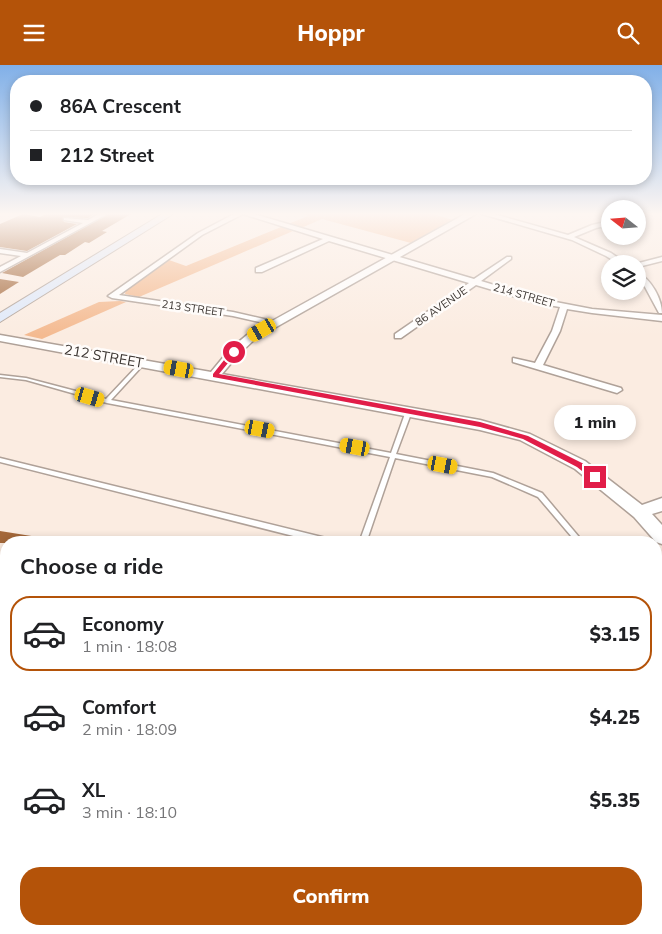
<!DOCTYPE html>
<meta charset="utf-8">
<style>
:root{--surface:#fff;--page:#f2f2f2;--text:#202124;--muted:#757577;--line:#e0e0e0;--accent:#b45309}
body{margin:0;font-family:Mulish,sans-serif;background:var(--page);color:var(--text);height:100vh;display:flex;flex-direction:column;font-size:19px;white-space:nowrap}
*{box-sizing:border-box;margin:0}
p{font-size:16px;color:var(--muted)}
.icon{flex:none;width:28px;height:28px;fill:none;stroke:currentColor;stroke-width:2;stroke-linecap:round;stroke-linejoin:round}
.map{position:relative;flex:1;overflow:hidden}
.drawer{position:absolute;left:0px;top:471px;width:662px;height:399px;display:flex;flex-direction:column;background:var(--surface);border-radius:20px 20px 0 0;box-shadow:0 2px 8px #0003}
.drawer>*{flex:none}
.banner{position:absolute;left:10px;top:10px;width:642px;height:110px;border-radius:20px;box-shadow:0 2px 8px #0003;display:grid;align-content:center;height:110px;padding:0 20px;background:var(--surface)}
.needle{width:32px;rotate:287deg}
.tools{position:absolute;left:601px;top:135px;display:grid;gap:10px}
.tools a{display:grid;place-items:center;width:45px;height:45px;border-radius:50%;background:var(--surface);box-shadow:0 2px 8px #0003;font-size:25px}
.end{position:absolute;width:22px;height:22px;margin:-11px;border:6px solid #e11d48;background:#fff;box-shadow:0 0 0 2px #fff}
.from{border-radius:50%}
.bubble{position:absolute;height:35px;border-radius:18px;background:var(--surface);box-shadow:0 2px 8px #0003;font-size:16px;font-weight:800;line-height:35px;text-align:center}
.car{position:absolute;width:15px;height:30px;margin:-15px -8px;border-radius:6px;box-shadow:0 0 4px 1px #0007;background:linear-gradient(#f5c518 24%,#345 0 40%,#f5c518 0 76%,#345 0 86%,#f5c518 0)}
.banner b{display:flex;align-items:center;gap:18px;height:48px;font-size:19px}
.banner b+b{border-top:1px solid var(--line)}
.banner i{width:12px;height:12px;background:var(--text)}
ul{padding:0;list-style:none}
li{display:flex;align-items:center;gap:15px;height:75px;margin:0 10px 8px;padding:0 10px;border:2px solid transparent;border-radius:20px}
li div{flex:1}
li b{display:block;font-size:19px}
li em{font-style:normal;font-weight:800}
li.current{border-color:var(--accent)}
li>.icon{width:45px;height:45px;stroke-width:1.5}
h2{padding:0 20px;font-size:22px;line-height:60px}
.action{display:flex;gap:10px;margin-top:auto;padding:10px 20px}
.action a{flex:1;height:58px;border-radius:20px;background:var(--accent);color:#fff;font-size:20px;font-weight:800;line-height:58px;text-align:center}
header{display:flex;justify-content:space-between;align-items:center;height:65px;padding:0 20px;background:var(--accent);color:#fff;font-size:22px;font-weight:800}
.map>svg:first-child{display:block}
.green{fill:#f4ba90}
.building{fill:#a4683a}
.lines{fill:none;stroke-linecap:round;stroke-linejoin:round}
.service-casing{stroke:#afa198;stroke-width:3}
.minor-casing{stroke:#afa198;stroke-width:3}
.tertiary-casing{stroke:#afa198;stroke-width:3}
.secondary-casing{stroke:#afa198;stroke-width:2}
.service{fill:#fff;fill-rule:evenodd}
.minor{fill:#fff;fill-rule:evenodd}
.tertiary{fill:#fff;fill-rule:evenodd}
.secondary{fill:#dfe9fa;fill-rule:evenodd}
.route{fill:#e11d48}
.labels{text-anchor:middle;stroke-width:5;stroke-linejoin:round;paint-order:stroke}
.far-street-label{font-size:11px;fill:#3b3531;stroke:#fffcfa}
.street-label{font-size:14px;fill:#3b3531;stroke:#fffcfa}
</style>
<header><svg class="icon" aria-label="menu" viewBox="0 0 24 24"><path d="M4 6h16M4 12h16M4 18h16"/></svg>Hoppr<svg class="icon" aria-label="search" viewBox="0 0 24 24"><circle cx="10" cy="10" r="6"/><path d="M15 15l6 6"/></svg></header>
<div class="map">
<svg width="662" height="869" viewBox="0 0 662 869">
<rect width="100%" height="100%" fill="#fbece1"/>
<!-- green -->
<g class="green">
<path d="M304,149H433L453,155L411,178L322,154L301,163L288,159L308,151Z"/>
<path d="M281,162L293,166L139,232L125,229L126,225L169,195L186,201Z"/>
<path d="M120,236L126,237L42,274L24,270L99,237Z"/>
</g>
<!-- building -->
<g class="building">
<path d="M23,149L40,152L46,149H94L88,153L63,152L64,157L77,159L27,186L0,182V159Z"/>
<path d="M109,149H131L102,166L107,167L89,178L85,177L65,190H60L23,212L2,208Z"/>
<path d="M0,214L19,217L0,229Z"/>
<path d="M0,466L44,473L43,478H0Z"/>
</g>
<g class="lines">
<defs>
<g id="service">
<path d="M141,297H143L145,298L111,335L391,388L406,346L409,344L411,345L412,346L396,389L493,408L542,428L584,478H577L538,432L492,412L395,393L366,478H359L390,392L107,338L26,315L0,312V310L26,313L106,334Z"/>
<path d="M0,393L334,475L337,478H321L0,397Z"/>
<path d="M0,512L6,515V521L0,518Z"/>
<path d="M656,553H662V561L656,560Z"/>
<path d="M0,556L6,559V565L0,564Z"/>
</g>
<g id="minor">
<path d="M99,149H107L0,207V202L21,191L0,188V184L27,188L83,158L64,155V153L88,155Z"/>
<path d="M234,149H243L202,170L119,230L233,247L277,257V261L233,251L112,233L108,231L198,168Z"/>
<path d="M243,149H254L474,214L507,192H511V194L481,216L540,234L592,244L662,250V256L592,248L567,244L560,266L543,300L621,323L622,325L617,328L513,297V293L535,298L552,266L560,242L536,238L476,220L401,273H395V269L469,218L329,176L262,207H256V203L323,174Z"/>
<path d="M482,149H494L568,170L592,160L610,156V160L596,163L574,172L611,188L627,199H619L606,191L572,175Z"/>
<path d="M662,192V196L638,202V199H635Z"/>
<path d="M638,208C651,214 662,234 662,248H659L645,222L638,214Z"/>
<path d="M6,690V714L0,716V692Z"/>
<path d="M656,739L662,741V761L656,759Z"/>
<path d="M180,864H202L200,869H178Z"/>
<path d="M463,864H485L484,869H462Z"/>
</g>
<path id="tertiary" d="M465,149H476L255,274L238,290L222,309L480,355L530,369L585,396L642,440L662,433V446L652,449L662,460V479L656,477L634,452L575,404L520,375L480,365L0,276V270L211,307L230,284L247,270Z"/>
<path id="secondary" d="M162,149H173L0,257V248Z"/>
</defs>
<!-- service casing -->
<use href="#service" class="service-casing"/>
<!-- minor casing -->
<use href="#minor" class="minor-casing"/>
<!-- tertiary casing -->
<use href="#tertiary" class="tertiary-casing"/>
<!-- secondary casing -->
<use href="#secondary" class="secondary-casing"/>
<!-- service -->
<use href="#service" class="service"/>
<!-- minor -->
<use href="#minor" class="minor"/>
<!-- tertiary -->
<use href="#tertiary" class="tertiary"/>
<!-- secondary -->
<use href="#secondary" class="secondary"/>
</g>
<!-- sky -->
<linearGradient id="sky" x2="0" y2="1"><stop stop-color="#81b0e8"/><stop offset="0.55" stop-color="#fdf6f2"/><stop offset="1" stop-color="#fdf6f2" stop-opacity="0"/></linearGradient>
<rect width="662" height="271" fill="url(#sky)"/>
<!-- route -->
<path class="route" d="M232,285L237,287L219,309L480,357L528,371L582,398L599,412L598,414H592L577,402L523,374L480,362L213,312V309Z"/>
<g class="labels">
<!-- far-street labels -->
<g class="far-street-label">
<text transform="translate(524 230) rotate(16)" y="4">214 STREET</text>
<text transform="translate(441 241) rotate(-35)" y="4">86 AVENUE</text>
<text transform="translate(193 243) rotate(8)" y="4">213 STREET</text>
</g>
<!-- street labels -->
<g class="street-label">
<text transform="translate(104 291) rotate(10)" y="5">212 STREET</text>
</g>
</g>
</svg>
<div class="tools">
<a><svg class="needle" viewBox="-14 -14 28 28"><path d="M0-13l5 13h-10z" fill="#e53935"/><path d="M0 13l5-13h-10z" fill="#757577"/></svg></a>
<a><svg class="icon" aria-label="layers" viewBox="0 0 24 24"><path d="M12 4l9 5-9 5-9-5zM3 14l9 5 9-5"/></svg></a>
</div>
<i class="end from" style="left:234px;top:287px"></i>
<i class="end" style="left:595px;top:412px"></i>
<div class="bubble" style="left:554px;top:340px;width:82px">1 min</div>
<i class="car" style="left:262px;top:265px;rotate:240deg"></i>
<i class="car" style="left:179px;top:304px;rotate:280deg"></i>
<i class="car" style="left:90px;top:332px;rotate:106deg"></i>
<i class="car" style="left:260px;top:364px;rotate:101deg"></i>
<i class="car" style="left:355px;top:382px;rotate:280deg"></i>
<i class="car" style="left:443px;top:400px;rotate:101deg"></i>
<div class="banner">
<b><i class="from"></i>86A Crescent</b>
<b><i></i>212 Street</b>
</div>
<section class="drawer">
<h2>Choose a ride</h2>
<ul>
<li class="current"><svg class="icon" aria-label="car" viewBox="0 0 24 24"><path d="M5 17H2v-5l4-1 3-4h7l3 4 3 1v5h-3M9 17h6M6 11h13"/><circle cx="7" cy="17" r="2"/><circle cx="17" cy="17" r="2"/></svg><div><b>Economy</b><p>1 min · 18:08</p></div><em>$3.15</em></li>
<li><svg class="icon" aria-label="car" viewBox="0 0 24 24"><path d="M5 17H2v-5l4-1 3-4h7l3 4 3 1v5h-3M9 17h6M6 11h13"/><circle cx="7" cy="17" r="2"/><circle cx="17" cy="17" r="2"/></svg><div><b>Comfort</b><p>2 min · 18:09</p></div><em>$4.25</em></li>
<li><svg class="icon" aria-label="car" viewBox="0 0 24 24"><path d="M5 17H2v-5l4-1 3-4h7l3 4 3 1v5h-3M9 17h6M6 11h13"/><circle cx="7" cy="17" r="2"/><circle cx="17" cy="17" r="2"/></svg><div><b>XL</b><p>3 min · 18:10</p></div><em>$5.35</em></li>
</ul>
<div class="action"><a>Confirm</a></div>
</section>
</div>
